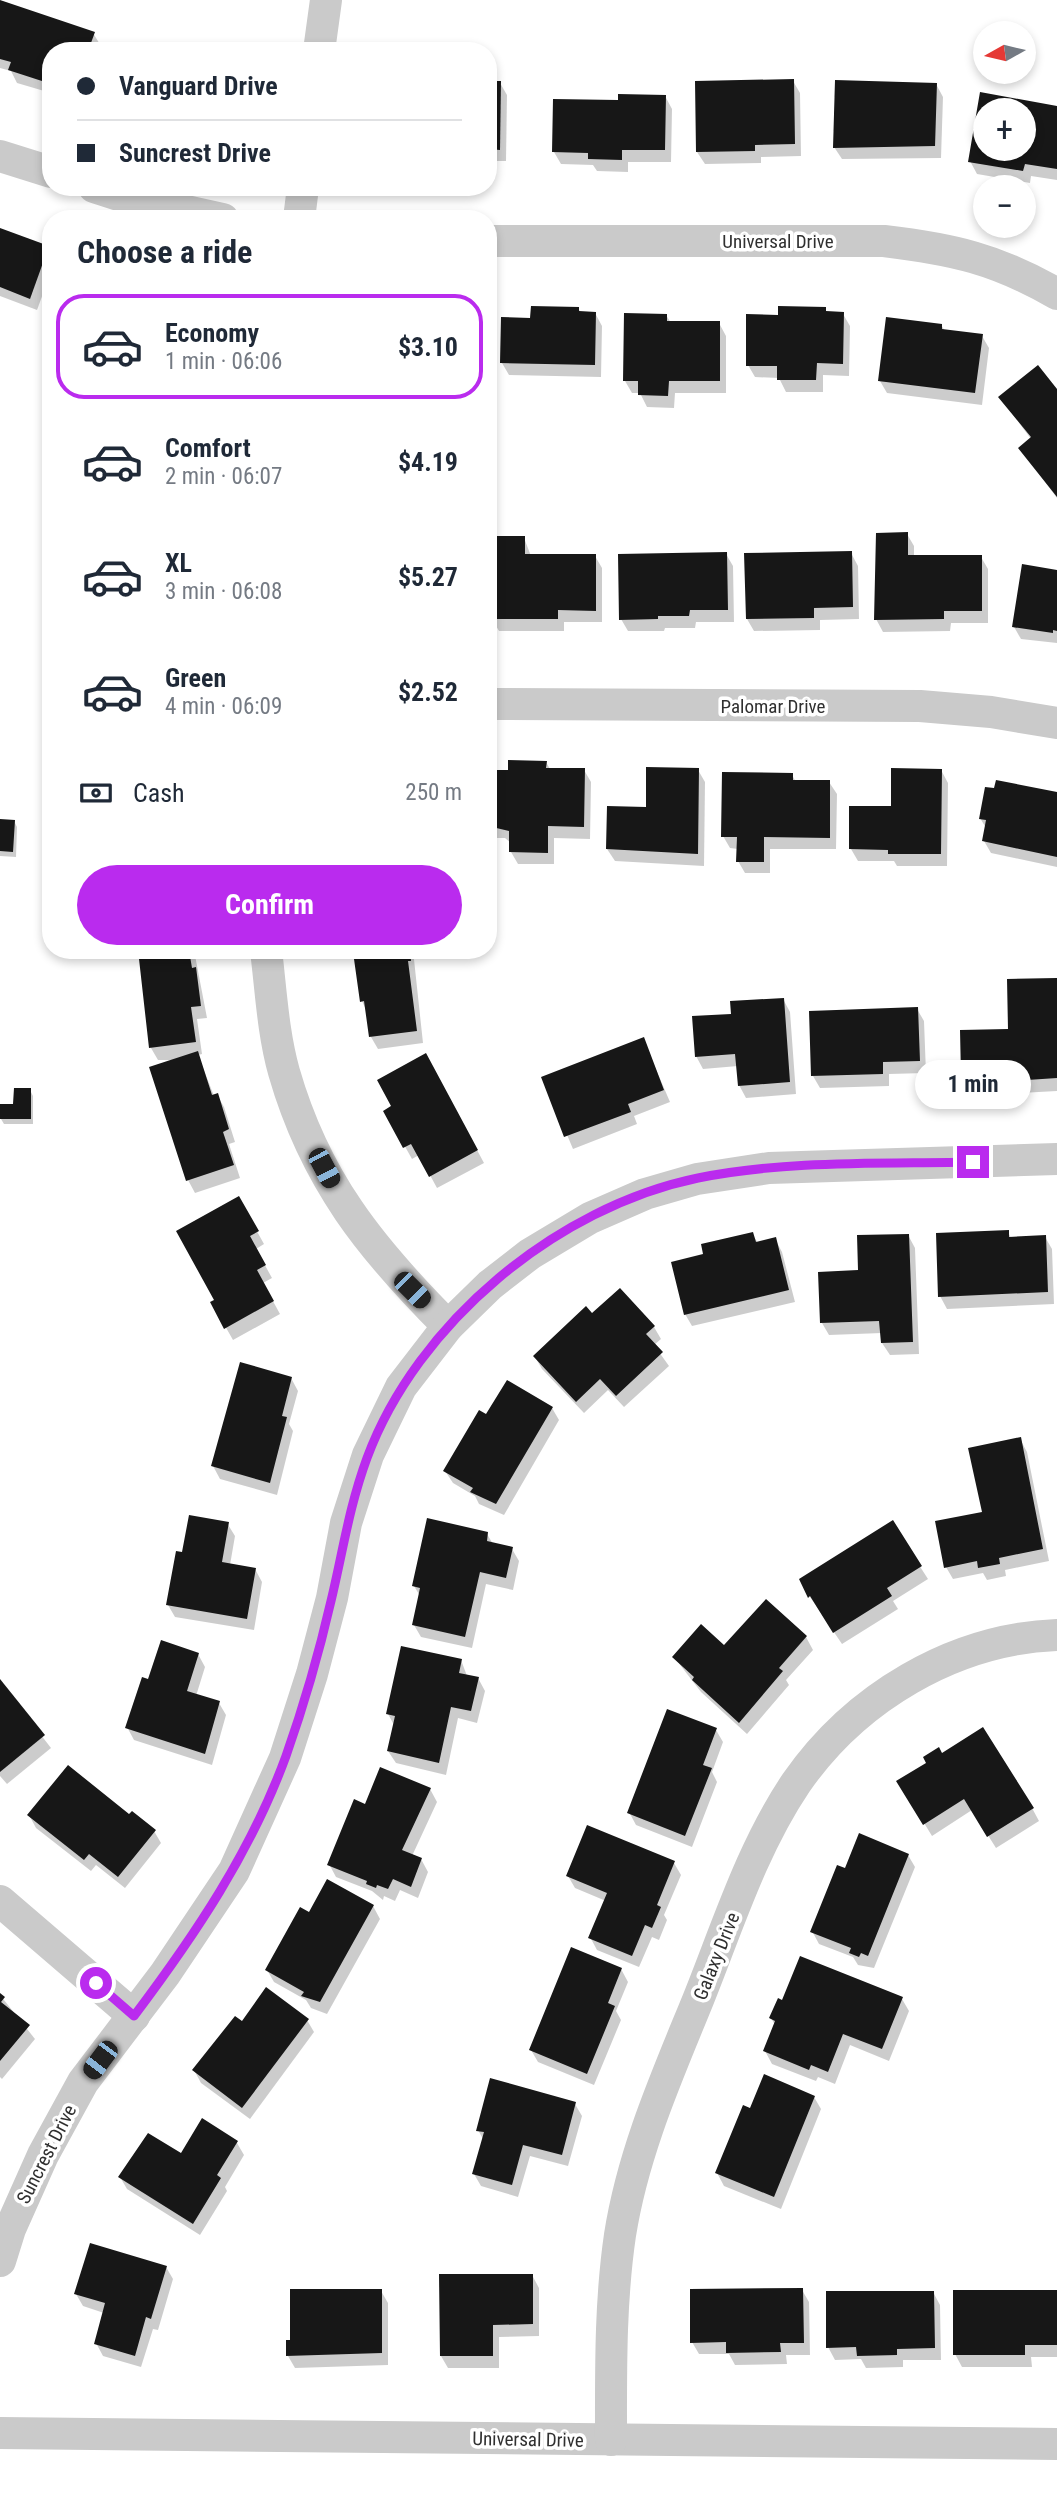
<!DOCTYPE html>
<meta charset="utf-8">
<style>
:root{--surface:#fff;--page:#f2f2f3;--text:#1f2937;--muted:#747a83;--line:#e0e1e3;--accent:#ba2bee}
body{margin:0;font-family:"Roboto Condensed",sans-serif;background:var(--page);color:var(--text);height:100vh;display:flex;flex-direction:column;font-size:26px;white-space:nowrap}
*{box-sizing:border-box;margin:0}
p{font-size:23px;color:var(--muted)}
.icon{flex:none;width:38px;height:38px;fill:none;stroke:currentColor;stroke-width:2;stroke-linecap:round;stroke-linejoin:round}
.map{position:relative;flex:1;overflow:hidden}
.panel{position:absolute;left:42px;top:210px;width:455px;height:749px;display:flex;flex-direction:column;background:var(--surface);border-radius:28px;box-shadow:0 4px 10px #0003}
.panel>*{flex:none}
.hud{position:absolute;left:42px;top:42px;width:455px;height:154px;border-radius:28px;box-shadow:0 4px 10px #0003;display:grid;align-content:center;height:154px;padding:0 35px;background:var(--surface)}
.needle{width:46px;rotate:262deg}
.fabs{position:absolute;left:973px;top:21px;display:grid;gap:14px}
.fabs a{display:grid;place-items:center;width:63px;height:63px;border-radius:50%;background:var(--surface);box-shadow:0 4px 10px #0003;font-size:35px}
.end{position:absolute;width:32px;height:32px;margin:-16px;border:9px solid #ba2bee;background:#fff;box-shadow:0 0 0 4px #fff}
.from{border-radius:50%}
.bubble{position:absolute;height:49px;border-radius:24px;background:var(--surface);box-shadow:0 4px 10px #0003;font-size:23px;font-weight:700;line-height:49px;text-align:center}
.car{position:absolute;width:21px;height:42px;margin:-21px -10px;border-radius:9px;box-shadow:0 0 5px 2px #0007;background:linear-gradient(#222 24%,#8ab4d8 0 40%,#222 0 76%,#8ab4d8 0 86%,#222 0)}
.hud b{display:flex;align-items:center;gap:24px;height:66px;font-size:26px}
.hud b+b{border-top:2px solid var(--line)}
.hud i{width:18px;height:18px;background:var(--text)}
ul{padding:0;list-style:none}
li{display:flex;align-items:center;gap:21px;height:105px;margin:0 14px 10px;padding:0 21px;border:4px solid transparent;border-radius:28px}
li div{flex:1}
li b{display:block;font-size:26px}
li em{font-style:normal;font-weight:700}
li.current{border-color:var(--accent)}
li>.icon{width:63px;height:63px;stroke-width:1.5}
h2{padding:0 35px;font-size:32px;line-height:84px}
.pay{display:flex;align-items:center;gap:18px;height:77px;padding:0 35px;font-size:26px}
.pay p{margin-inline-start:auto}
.action{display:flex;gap:14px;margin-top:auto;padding:14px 35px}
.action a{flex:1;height:80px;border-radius:42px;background:var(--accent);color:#fff;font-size:28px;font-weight:700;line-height:80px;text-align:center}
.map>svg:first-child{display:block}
.shadow{fill:#0003;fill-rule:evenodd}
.building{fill:#171717;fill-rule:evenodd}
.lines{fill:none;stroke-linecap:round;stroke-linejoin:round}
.minor{stroke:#cacaca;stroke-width:32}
.route{stroke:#ba2bee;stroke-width:9}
.labels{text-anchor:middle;stroke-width:7;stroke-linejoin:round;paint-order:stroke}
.street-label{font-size:19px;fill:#303030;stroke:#fff}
</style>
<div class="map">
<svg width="1057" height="2506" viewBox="0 0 1057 2506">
<rect width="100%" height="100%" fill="#fff"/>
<!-- shadow -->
<g class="shadow">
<path d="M0,2L93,33L101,46L99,51H51V93L17,83L11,71L0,68Z"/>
<path d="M793,81L800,93L801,156L761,157V163L705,164L697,152Z"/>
<path d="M488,82L500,83L507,95L506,161H488Z"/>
<path d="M936,84L943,97L941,158L842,159L834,147Z"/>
<path d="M982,94L1057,108V180L1031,176L1030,183L977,174L970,161ZM985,110H1024V149H985Z"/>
<path d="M665,96L672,109L671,162H628V172L597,171L593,165L561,164L554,152L620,102Z"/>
<path d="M0,232L48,247L51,252V272L37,310L0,296Z"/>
<path d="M578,308L581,313H595L602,326L601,377L509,375L502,363L532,320Z"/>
<path d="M827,313L843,314L850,326L849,376L823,375V392H786L779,378L755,377L748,365Z"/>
<path d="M666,315L671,323H719L726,336V393H675L674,408L647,407L640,393H632L625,381Z"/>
<path d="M941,325L945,331L982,336L989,348L982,405L887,393L880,381Z"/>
<path d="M1057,392V498L1020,448L1031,439L1000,397Z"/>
<path d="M907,534L914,546V557H981L988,569V623H951L950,631L883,632L876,619Z"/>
<path d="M524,538L531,556H595L602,568V622H564V631H499L492,619Z"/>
<path d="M851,553L858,566L859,619L820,620V630L754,631L747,619Z"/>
<path d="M726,554L733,566L734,622H696L695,628H665L664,631H628L621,619Z"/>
<path d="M1057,572V643L1021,639L1014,627Z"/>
<path d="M546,762L550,769L584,770L591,782L590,839L554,838V864H518L511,852V843L505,838H488V772H510Z"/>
<path d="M698,770L705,782L704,866L615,861L607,849L647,809Z"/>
<path d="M941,770L948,783L947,866H897L894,861H858L851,849L892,808Z"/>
<path d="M792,775L796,782H829L837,794L836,849H770V873H745L738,861V849L730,848L723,836Z"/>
<path d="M1057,794V867L991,853L984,841L986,828L980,818Z"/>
<path d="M0,820L14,821L17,827L16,857L0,856Z"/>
<path d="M140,950H194L207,1018L197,1019L202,1054L198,1055L214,1096L217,1095L224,1107L235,1142L229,1144L240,1178L195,1193L188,1180L176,1060H158L151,1048Z"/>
<path d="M356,950H413L423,1043L378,1049L371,1037L367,1012L362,1001Z"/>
<path d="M1057,980V1091L1005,1094L1001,1087L970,1088L963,1075Z"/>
<path d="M783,999L790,1012L796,1094L746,1098L739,1085L738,1066L703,1069L696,1056L733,1016Z"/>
<path d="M917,1009L924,1021L926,1073L889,1074V1086L820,1088L813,1076Z"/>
<path d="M643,1039L670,1102L634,1116L637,1124L573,1149L543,1078Z"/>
<path d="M433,1068L484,1163L437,1188L419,1155L412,1159L385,1111Z"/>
<path d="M30,1090L33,1096V1124H4L1,1119Z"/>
<path d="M239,1199L264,1244L256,1249L272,1278L263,1283L280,1314L233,1340L212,1303L217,1301Z"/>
<path d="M1008,1232L1011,1238L1045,1237L1052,1249L1054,1304L947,1309L940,1296Z"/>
<path d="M752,1234L758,1243L775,1239L782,1252L795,1302L692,1326L685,1314L706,1256Z"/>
<path d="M908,1235L915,1248L919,1354L890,1355L882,1343V1333L829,1335L822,1323L860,1272Z"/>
<path d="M592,1316L654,1327L661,1339L654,1345L669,1366L624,1407L608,1390L584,1413L542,1369L535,1357Z"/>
<path d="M291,1378L298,1391L289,1424L293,1431L277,1495L220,1479L213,1466Z"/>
<path d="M552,1408L559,1420L504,1515L479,1504L475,1496L453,1483L445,1471L487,1417Z"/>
<path d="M1020,1439L1027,1452L1049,1561L1005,1570L1006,1576L987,1580L983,1573L953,1579L946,1567L984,1513Z"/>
<path d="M227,1523L235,1536L230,1565L255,1569L262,1582L254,1630L175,1617L168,1605L183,1554Z"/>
<path d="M892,1523L928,1579L893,1601L898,1609L842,1644L804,1588Z"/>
<path d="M487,1534L493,1544L512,1549L519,1561L513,1590L486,1584L472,1648L421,1637L414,1625L420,1596L414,1586Z"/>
<path d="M766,1601L806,1637L813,1650L786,1680L789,1685L747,1734L701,1692L674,1657L725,1648Z"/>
<path d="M198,1654L205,1667L196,1696L219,1703L226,1715L212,1765L134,1740L127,1727L149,1681Z"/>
<path d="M461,1660L467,1676L478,1678L485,1691L477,1723L458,1718L446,1775L396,1763L388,1751L394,1725L388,1714Z"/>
<path d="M0,1682L51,1748L7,1784L0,1776Z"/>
<path d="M716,1730L723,1742L712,1772L717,1782L692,1847L636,1825L629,1812Z"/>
<path d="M941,1755L1032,1808L1039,1821L996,1848L972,1810L932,1836L899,1782Z"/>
<path d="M430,1789L437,1802L412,1856L421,1859L428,1872L418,1898L400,1890L395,1901L384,1896L383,1900L372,1891L336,1877L329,1864L366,1806Z"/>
<path d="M29,1815L130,1817L154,1831L161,1843L125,1888L96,1865L91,1871L36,1828Z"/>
<path d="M908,1855L915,1867L874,1968L858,1965L853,1957L819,1944L812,1931L846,1870Z"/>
<path d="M674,1863L681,1875L664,1915L667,1920L659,1940L652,1937L639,1967L597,1950L590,1937L606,1901L575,1888L568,1876Z"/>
<path d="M373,1906L380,1919L327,2014L311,2008L306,2000L274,1982L267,1970L309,1914Z"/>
<path d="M621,1969L628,1982L616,2011L621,2020L594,2085L538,2062L531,2050Z"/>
<path d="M0,1995L35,2039L2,2079L0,2077Z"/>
<path d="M902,1999L909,2011L889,2061L850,2045L835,2084L818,2077L816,2081L772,2064L765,2051L775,2025L771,2018Z"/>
<path d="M307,2020L314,2032L250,2119L201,2083L194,2070L242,2023Z"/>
<path d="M814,2097L821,2109L781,2209L724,2186L717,2173L751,2111Z"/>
<path d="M575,2104L582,2116L568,2166L530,2156L518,2197L481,2186L474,2174L483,2139L478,2130Z"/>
<path d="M203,2121L237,2143L244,2155L225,2187L227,2191L200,2235L127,2189L120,2177L182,2156Z"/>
<path d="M166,2267L173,2279L158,2330L153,2329L141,2367L103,2356L96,2343L104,2313L83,2306L76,2294Z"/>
<path d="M532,2275L539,2288V2336L499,2337V2368H448L441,2356Z"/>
<path d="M802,2290L809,2302L810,2355H786L787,2364L735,2365L729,2354H699L692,2342Z"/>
<path d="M381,2291L388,2303V2365L295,2368L288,2356Z"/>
<path d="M933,2292L940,2305L941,2360H903V2367L866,2368L861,2359L835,2360L828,2347Z"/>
<path d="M1057,2292V2357H1031L1032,2367H962L955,2354Z"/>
</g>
<!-- building -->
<g class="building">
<path d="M0,0L95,32L88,51H51V76L47,75L45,82L8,70L11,62L0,59Z"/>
<path d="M124,42L152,50V51H122Z"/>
<path d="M794,79L795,144L755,145V151L696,152L695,81Z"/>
<path d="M835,80L937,83L935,146L833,148Z"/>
<path d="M488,81H501L500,150L488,149Z"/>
<path d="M980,92L1057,106V169L1025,164L1023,171L968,162ZM985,110H1024V149H985Z"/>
<path d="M618,94L666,95L665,150H622V160L588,159V153L552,152L553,99L618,100Z"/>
<path d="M0,228L49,246L30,299L0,287Z"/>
<path d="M531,306L579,307V311L596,312L595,365L500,363L501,317L530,318Z"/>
<path d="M778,306L826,307V311L844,312L843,364L817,363L816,380H777V366H746V314L778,315Z"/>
<path d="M624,313L667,314V321H720V381H669L668,396L638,395V381H623Z"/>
<path d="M886,317L942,324V329L983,334L975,393L878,381Z"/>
<path d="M1038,365L1057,389V497L1018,448L1031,437L998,397Z"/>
<path d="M908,532V555H982V611H944V619L874,620L876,533Z"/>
<path d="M490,536H525V554H596V611L558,610V619H490Z"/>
<path d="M852,551L853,607L814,608V618L746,619L744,553Z"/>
<path d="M727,552L728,610H690L689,616H658V619L619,620L618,554Z"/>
<path d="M1022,564L1057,570V631L1053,630V633L1012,627Z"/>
<path d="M508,760L547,761L546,768H585L584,827L548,826V853L509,852V831L488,826V770H508Z"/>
<path d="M646,767L699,768L698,854L606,849L607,806L646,807Z"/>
<path d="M891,768L942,769L941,854H888V850L849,849V806H891Z"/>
<path d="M722,772L793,773V780H830V838L764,837V862H736L737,837H721Z"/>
<path d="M996,780L1057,792V857L982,841L986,820L979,819L985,787L994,788Z"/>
<path d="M0,819L15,820L13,852L0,851Z"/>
<path d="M138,950H189L192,968L196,967L201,1006L191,1007L196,1042L149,1048Z"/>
<path d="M356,950H410L411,961H408L417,1031L369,1037L364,1001L360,1002L354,959H357Z"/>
<path d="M1057,978V1078L996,1082V1075L961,1076L960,1030L1008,1029L1007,979Z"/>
<path d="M784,998L790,1082L738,1086L735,1054L695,1057L692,1016L731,1014L730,1001Z"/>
<path d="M918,1007L920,1061L883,1062V1074L811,1076L809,1011Z"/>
<path d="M644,1037L664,1090L628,1104L631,1112L564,1137L541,1077Z"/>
<path d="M198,1051L212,1095L218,1093L229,1129L223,1132L234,1165L186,1181L149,1067Z"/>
<path d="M426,1053L478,1150L429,1177L411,1144L403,1148L383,1111L391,1106L377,1080Z"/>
<path d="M14,1088H31V1119H0V1104H13Z"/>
<path d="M239,1196L259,1231L250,1236L266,1265L257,1270L274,1301L224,1329L210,1302L214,1300L176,1231Z"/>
<path d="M1009,1230V1237L1046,1235L1048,1292L938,1297L936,1233Z"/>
<path d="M753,1232L756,1242L776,1237L789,1290L684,1315L671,1262L703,1254L701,1244Z"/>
<path d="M909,1234L913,1342L881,1343L879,1321L820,1323L818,1272L858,1270L857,1235Z"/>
<path d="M620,1288L655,1326L646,1334L663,1352L616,1396L600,1379L576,1402L533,1356L586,1306L592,1313Z"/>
<path d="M240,1362L292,1377L282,1416L287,1417L270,1483L211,1466Z"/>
<path d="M507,1380L553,1407L496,1504L470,1492L473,1488L443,1471L479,1410L486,1414Z"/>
<path d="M1021,1437L1043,1549L999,1558L1000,1564L978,1568L977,1561L944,1568L935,1521L982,1512L968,1448Z"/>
<path d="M189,1515L229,1522L222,1562L256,1568L247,1619L166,1605L176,1551L182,1552Z"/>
<path d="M427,1518L488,1532L487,1541L513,1547L506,1578L480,1572L465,1637L412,1625L420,1588L412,1586Z"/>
<path d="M893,1520L922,1566L887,1588L892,1596L833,1633L810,1596L808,1598L799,1579Z"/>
<path d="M766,1599L807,1636L779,1668L783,1671L739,1723L692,1680L694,1677L672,1657L701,1624L724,1645Z"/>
<path d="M161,1640L199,1653L187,1691L220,1701L205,1754L125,1728L142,1677L148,1679Z"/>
<path d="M401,1646L462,1659L459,1673L479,1677L471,1711L451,1707L439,1763L387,1751L395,1716L386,1714Z"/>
<path d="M0,1679L45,1735L0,1772Z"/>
<path d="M667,1709L717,1728L703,1765L712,1768L685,1836L627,1813Z"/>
<path d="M983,1727L1034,1808L987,1837L964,1799L923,1825L896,1781L926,1763L923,1757L939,1747L942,1753Z"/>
<path d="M68,1765L129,1814L132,1811L156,1830L118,1877L89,1854L84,1860L27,1815Z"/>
<path d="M380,1767L431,1788L402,1850L422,1858L411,1887L393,1879L388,1889L377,1885L376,1888L366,1884L367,1881L327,1865L354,1799L365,1804Z"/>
<path d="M587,1825L675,1861L657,1905L661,1907L652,1928L645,1925L632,1956L588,1938L607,1893L566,1876Z"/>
<path d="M859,1833L909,1854L868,1956L861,1953L859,1957L849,1953L851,1948L810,1932L837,1865L845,1868Z"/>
<path d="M327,1879L374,1905L320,2002L301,1996L304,1992L265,1970L300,1907L309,1912Z"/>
<path d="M571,1947L622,1968L608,2003L615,2006L587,2074L529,2050Z"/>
<path d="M800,1956L903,1997L882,2049L843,2034L828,2072L811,2065L809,2070L763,2051L775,2021L769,2018L778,1998L782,2000Z"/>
<path d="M266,1987L309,2019L242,2108L192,2070L235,2016L242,2021Z"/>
<path d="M0,1993L5,1997L1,2002L30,2025L0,2061Z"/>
<path d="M764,2074L815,2096L774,2197L715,2173L743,2105L750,2108Z"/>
<path d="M490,2078L576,2102L562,2155L523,2145L512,2185L472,2174L484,2132L476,2131Z"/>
<path d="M202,2118L238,2141L217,2175L221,2178L193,2224L118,2177L148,2133L181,2153Z"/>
<path d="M90,2243L167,2266L151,2319L146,2317L135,2356L94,2344L105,2303L74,2294Z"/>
<path d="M439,2274H533V2324L493,2325V2356H440Z"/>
<path d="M803,2288L804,2343H780L781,2352L726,2353V2342L690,2343V2289Z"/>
<path d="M290,2289H382V2353L286,2356V2340H290Z"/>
<path d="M953,2290H1057V2345H1025V2355H953Z"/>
<path d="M826,2291H934L935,2348L897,2349V2355L857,2356L856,2347L826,2348Z"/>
</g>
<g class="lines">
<!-- minor -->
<g class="minor">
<path d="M319,51L326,0"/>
<path d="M0,156L51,172"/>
<path d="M94,187L128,198L223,219"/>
<path d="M299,219L303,187"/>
<path d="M488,241H884C952,249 997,259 1057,294"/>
<path d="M488,704L920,706L991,712L1057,723"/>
<path d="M266,950C271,991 273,1033 284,1072C315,1180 371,1249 448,1326"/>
<path d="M0,1901L134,2016"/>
<path d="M0,2261L10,2229L43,2155L83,2082L165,1974L234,1871L285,1758L312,1674L332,1598L346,1523L368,1455L401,1387L448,1326L490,1285L530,1254L590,1218L645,1194L697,1179L769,1168L1057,1159"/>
<path d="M0,2433L1057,2444"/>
<path d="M611,2440C611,2371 610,2303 620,2235C633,2152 667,2076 698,2000C727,1928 752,1848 796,1783C855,1698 953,1639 1057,1635"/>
</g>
</g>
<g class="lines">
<!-- route -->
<path class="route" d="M96,1983L134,2016C195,1935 251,1852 286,1756C304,1705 319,1653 331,1601C343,1551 349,1507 367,1458C417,1323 557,1207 698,1178C787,1160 882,1164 973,1162"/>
</g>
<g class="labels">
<!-- street labels -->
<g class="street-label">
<text x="778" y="248">Universal Drive</text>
<text x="773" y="713">Palomar Drive</text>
<text transform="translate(716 1956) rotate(-68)" y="7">Galaxy Drive</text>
<text transform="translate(46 2154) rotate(-63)" y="7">Suncrest Drive</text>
<text transform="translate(528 2439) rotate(1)" y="7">Universal Drive</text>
</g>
</g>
</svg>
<div class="fabs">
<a><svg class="needle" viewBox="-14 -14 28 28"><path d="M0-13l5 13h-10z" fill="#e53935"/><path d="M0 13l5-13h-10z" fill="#747a83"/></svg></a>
<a>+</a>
<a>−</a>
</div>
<i class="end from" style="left:96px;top:1983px"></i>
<i class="end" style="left:973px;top:1162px"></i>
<div class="bubble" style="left:915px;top:1060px;width:116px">1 min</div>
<i class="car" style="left:324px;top:1168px;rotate:152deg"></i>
<i class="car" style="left:412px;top:1290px;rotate:135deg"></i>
<i class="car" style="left:100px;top:2060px;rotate:217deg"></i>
<div class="hud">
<b><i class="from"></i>Vanguard Drive</b>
<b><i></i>Suncrest Drive</b>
</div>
<section class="panel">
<h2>Choose a ride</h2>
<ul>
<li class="current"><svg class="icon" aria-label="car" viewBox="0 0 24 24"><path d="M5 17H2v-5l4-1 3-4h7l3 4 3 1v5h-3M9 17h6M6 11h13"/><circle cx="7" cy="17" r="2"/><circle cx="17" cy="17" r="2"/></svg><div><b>Economy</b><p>1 min · 06:06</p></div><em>$3.10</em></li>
<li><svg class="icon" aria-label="car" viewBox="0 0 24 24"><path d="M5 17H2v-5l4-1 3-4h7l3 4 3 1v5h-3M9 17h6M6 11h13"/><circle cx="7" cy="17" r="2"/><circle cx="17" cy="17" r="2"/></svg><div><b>Comfort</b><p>2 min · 06:07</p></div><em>$4.19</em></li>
<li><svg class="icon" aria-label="car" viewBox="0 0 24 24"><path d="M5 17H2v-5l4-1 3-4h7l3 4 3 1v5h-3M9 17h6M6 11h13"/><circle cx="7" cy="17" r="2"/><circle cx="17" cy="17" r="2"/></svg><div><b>XL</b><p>3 min · 06:08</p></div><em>$5.27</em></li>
<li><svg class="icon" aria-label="car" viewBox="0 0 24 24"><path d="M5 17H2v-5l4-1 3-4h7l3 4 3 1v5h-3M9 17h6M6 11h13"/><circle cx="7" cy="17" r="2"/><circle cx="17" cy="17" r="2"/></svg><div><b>Green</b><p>4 min · 06:09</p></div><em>$2.52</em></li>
</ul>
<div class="pay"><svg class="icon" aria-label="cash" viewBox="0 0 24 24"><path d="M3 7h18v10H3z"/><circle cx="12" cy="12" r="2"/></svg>Cash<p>250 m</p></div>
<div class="action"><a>Confirm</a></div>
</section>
</div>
